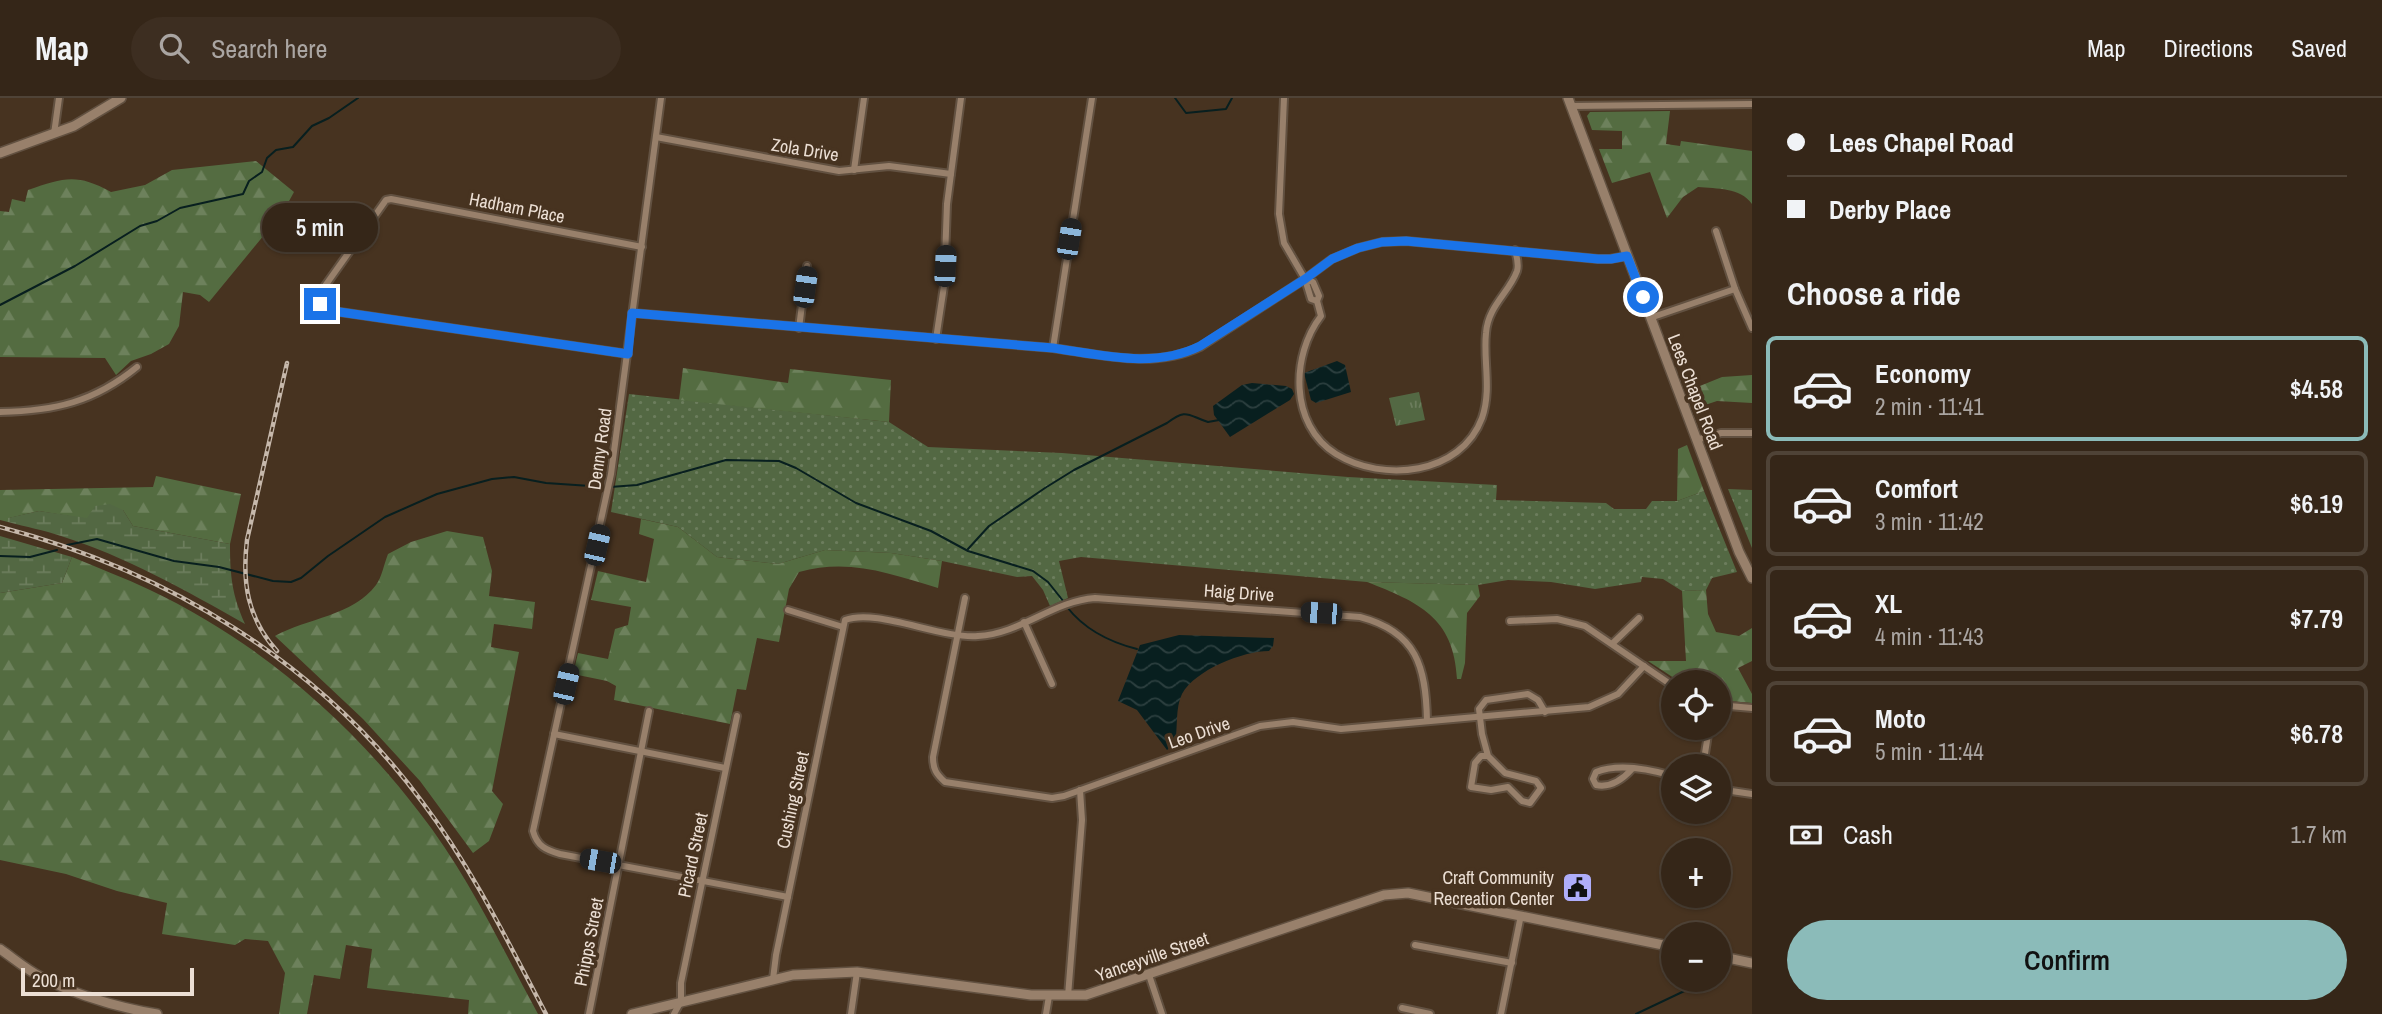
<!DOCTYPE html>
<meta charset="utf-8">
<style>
:root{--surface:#352618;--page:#3d2e21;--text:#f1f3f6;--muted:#aaa5a2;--line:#4f4337;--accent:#8bbbb9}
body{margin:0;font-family:"Archivo Narrow",sans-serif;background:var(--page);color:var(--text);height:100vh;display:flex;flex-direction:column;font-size:26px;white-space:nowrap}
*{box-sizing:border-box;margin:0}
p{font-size:23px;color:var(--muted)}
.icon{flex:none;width:38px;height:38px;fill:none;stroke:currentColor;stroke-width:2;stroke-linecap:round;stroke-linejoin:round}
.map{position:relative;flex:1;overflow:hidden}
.drawer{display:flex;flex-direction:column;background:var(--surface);width:630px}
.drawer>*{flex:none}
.hud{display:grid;align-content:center;height:154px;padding:0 35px;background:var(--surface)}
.tools{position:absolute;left:1661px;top:572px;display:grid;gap:14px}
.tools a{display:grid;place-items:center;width:70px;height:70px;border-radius:50%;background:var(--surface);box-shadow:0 2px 5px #0004,0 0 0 2px var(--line);font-size:35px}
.scale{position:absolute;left:21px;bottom:18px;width:173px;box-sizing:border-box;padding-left:7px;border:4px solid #ecdfd4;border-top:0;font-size:19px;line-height:24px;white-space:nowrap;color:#ecdfd4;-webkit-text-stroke:5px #473320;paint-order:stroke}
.end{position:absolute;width:32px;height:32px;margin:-16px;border:9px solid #1a73e8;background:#fff;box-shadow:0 0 0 4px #fff}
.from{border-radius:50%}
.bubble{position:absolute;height:49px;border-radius:24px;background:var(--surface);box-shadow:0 2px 5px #0004,0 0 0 2px var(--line);font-size:23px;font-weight:600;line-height:49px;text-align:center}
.car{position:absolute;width:21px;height:42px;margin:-21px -10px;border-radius:9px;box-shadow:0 0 5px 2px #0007;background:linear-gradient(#222 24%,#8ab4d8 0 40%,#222 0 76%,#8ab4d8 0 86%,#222 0)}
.hud b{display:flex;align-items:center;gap:24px;height:66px;font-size:26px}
.hud b+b{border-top:2px solid var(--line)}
.hud i{width:18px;height:18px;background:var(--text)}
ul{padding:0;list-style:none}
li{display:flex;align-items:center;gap:21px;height:105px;margin:0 14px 10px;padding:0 21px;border:4px solid var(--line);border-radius:10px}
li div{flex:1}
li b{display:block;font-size:26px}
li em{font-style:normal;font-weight:600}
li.on{border-color:var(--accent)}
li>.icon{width:63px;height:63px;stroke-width:1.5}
h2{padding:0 35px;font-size:32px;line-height:84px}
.pay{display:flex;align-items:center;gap:18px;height:77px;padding:0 35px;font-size:26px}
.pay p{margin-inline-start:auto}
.button{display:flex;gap:14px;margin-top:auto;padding:14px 35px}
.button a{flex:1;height:80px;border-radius:42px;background:var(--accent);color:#111;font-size:28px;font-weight:600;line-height:80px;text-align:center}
header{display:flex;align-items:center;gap:42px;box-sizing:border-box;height:98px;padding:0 35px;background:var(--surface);border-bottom:2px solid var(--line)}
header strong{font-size:33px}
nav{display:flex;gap:38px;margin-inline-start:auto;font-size:24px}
.search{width:490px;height:63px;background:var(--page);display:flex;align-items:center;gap:18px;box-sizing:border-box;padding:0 24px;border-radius:38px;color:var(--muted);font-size:26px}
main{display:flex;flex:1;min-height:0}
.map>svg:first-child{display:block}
.grass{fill:url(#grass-dots)}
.forest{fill:url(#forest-firs)}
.wetland{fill:url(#wetland-marsh)}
.park{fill:url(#park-tufts)}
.water{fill:url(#water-waves)}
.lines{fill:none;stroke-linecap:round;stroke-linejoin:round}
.stream{stroke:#081f1f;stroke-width:2}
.minor-casing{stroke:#625141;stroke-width:10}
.secondary-casing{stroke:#625141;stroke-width:12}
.minor{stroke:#98806b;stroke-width:6}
.secondary{stroke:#98806b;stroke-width:9}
.rail-casing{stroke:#c6b8ab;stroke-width:4.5}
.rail{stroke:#473320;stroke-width:2;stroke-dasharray:5;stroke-linecap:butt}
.route{stroke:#1a73e8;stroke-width:9}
.labels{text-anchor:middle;stroke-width:7;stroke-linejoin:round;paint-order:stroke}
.street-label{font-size:18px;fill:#ecdfd4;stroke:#473320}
.poi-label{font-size:18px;fill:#ecdfd4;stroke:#473320;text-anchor:end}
</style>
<header>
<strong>Map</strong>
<div class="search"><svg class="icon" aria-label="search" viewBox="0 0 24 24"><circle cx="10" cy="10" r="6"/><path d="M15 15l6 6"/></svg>Search here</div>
<nav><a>Map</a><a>Directions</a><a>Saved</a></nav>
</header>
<main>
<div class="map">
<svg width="1752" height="916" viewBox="0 0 1752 916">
<defs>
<pattern id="grass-dots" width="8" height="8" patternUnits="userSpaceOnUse" patternTransform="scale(1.75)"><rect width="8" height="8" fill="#536843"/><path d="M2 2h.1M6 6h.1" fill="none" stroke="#6c7d5d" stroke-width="1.8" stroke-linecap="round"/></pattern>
<pattern id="forest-firs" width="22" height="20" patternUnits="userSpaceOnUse" patternTransform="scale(1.75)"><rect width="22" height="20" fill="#546c41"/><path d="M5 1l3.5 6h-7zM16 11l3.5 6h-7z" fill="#6d815c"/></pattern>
<pattern id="wetland-marsh" width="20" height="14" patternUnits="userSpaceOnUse" patternTransform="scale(1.75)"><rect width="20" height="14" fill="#536843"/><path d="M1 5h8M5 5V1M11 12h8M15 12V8" fill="none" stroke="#6c7d5d"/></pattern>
<pattern id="park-tufts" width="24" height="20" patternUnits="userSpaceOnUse" patternTransform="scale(1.75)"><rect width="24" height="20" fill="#536843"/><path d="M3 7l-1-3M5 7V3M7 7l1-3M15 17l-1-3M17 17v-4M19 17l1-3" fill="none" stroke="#6c7d5d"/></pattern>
<pattern id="water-waves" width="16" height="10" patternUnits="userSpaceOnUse" patternTransform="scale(1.75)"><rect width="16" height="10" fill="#081f1f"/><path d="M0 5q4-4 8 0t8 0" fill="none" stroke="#2c3f3f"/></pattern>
</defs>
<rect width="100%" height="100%" fill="#473320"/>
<!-- grass -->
<g class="grass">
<path d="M629,296L889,324L928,349L1062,355L1348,379L1497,387L1496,402L1606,405L1614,411H1646L1652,403H1677L1704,393L1737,474L1712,480L1706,492L1682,493L1663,481L1642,479L1641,484L1595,491L1551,484L1508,482L1478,487L1367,484L1081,459L1059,463L1068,500L1050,508L1043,492L1032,478L1017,479L942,463L891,455L825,452L778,466L717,459L678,429L611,414Z"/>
<path d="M1728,391L1752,392V450Z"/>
</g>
<!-- forest -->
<g class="forest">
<path d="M1670,13L1666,46L1680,48L1681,43L1752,53V106C1740,89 1717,91 1698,89L1683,99L1667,120L1650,74L1612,85L1599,51H1622V33L1592,32L1587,18L1590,14Z"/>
<path d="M256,63L294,94L283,114L209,204L200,197L183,194L179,228L169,246L151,256L131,263L116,277L105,260L0,259V113L9,114L12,101L25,104L28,92C64,80 76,75 111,94L145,87L172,72Z"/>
<path d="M683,270L788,285L790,271L891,282L889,324L679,302Z"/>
<path d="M1752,277V305L1717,303L1696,310L1690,292L1722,279Z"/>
<path d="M1687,347L1704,393L1677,403L1678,351Z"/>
<path d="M156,378L241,396L230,446L133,428L123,412L87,421L39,413L9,420L8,424L0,422V392L153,389Z"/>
<path d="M641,421L678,429L717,459L778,466L825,452L891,455L942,463L938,490C890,476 850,460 799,474L789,491L779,544L757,540L746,592L737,591L730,626L614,602L616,588L607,583L573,576L578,555L608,561L615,531L628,527L631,509L591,502L598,473L646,484L654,441L639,436Z"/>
<path d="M447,433L483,439L492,473L489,498L535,504L532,531L494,526L491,549L519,554L492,693L503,706L489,743L473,755L420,683L363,621L275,538C307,520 353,518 376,487C382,479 384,466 388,456L411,444Z"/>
<path d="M72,459C98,470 125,480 150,492C256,542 348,621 419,714C467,775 501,848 538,916H468L469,902L367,890L372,851L346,847L340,881L314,877L307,916H279L285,875L268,843L245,841L235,847L162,836L167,805L117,793L66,776L0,762V495L62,485Z"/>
<path d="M1367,484L1478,487L1480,498L1467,515L1465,565L1461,581H1457C1454,519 1418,504 1367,484Z"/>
<path d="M1706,492L1708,516L1716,534L1739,538L1752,530V563L1738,570L1752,596V605L1719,602L1718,584H1680L1648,563H1686L1682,493Z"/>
</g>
<!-- wetland -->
<g class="wetland">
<path d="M110,406L123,412L133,428L230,446C230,478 232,497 245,526C187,493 125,458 61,438C44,432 26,429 8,424V420L39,413L87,420L95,408Z"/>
<path d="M0,438L72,459L62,485L0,495Z"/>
</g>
<!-- park -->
<path class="park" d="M1419,294L1425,322L1396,328L1389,300Z"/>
<!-- water -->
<g class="water">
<path d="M1337,263L1345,267L1351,294L1316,305L1311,302L1304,275Z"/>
<path d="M1252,285L1286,288L1292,291L1294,296L1290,302L1230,339L1214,317L1213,308L1242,287Z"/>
<path d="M1179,537L1274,540L1273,548L1269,553C1243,553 1195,572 1182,596C1175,610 1178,630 1175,645L1167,652L1137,612L1118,603L1140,547Z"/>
</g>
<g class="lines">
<!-- stream -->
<g class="stream">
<path d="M1175,0L1186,15L1226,11L1232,0"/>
<path d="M0,207L75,168L140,128L157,123L180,110L243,96L249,83L262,74L267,60L276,52L293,49L312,28L329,20L358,0"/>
<path d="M610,389L637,387L726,362L779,363L796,370L856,405L931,433L968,453L1033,473L1048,484L1064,504"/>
<path d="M67,447L97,441L174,463L219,469L273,483L291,484L301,480L328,458L385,419L437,396L492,381L514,379L546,385L605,389"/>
<path d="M968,451L989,428L1045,390L1074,372L1167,325C1187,310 1187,317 1208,324L1219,322"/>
<path d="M0,458L30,459L57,452"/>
<path d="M1067,509C1085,532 1109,544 1137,551"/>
<path d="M1718,876L1729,871"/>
<path d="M1636,916L1697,887"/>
</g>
<defs>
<g id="minor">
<path d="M661,0L611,376L533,733C537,748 546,752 560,756L788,799"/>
<path d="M1284,0L1279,116L1284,145L1305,181L1311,201L1317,203L1319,198L1313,184L1305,181"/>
<path d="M1571,8L1752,6"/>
<path d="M54,36L59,0"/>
<path d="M656,39L839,73L889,68L951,76"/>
<path d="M854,72L864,0"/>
<path d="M1716,133L1735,191L1752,230"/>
<path d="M1317,203L1321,218C1291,257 1289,327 1336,356C1383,385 1461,377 1482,320C1492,291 1483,263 1486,235C1488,208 1509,195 1517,173C1519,167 1517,159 1515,152"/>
<path d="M632,215L1053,250C1102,257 1154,271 1200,249L1305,181L1332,161L1358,150L1382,144L1406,143L1598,161H1610L1627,158"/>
<path d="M1650,220L1735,191"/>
<path d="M799,230L807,168"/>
<path d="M936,241L944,188L947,106L961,0"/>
<path d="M1053,250L1092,0"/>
<path d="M628,256L326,212L320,206V195L386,102L391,101L642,149"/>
<path d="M0,314C55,313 94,304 137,269"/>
<path d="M1696,342L1721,335H1752"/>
<path d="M965,500L933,659C933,671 936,676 945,684L1052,700L1064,698L1260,628L1293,624L1341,631L1589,609L1618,596L1644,568"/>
<path d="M788,512L843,529"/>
<path d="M1510,523L1557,521L1585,528L1673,588"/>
<path d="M1024,524L1052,586"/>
<path d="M1613,545L1639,520"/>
<path d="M1718,607L1752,610"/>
<path d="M554,636L725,670"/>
<path d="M1488,658H1481L1475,665L1471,689L1491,692L1508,689L1522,703L1530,705L1541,690L1536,683L1505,675L1488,658L1482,636L1479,611L1486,602L1528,596L1538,602L1545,614"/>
<path d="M1703,668L1709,630"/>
<path d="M1632,671C1623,681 1610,690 1596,687L1593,681L1596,674C1619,665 1649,671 1673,678"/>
<path d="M1718,691L1752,696"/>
<path d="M1415,847L1512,865"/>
<path d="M1149,877L1162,916"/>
<path d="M773,881L776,857L845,522C877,510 940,541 978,538C1020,536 1053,503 1095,500L1360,519C1417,534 1426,569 1427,623"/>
<path d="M1068,898L1082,722L1080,692"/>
<path d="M1402,910L1430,916"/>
<path d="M589,916L649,613"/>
<path d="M674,916L681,903V885L737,618"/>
<path d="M851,916L857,874"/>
<path d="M1046,916L1049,898"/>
<path d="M1501,916L1521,817"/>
</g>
<g id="secondary">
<path d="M1568,0L1739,454L1752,480"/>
<path d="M0,55L74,28L121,0"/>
<path d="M0,851C13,860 27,872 41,879C78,898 116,909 157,916"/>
<path d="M1718,858L1752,865"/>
<path d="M632,916L793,877L857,874L1031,897H1086L1384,797L1408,795L1673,849"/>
</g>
</defs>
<!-- minor casing -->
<use href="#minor" class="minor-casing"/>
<!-- secondary casing -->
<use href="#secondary" class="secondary-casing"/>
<!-- minor -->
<use href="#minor" class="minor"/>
<!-- secondary -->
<use href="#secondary" class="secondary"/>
<defs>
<g id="rail">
<path d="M0,429C167,473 319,564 423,705C472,770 508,844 546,916"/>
<path d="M277,553C247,520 242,484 247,442L287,265"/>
</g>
</defs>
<!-- rail casing -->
<use href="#rail" class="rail-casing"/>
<!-- rail -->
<use href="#rail" class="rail"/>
</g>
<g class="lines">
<!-- route -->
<path class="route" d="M320,206L326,212L628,256L632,215L1053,250C1102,257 1154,271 1200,248L1305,181L1332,161L1358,150L1382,144L1406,143L1598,161H1611L1627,158L1643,199"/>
</g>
<!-- icons -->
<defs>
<symbol id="civic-square" viewBox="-11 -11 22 22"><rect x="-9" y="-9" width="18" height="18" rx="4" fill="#afaefa" stroke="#473320"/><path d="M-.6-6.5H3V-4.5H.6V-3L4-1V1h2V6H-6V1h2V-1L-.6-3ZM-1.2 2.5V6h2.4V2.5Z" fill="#111"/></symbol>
</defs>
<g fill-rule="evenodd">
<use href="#civic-square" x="1560" y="772" width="35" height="35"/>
</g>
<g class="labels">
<!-- street labels -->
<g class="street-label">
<text transform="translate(805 52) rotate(9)" y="6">Zola Drive</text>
<text transform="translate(517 110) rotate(11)" y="6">Hadham Place</text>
<text transform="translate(1695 294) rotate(69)" y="6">Lees Chapel Road</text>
<text transform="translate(600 351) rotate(-82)" y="6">Denny Road</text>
<text transform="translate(1239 495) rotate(4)" y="6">Haig Drive</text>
<text transform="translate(1199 635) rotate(-19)" y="6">Leo Drive</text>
<text transform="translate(793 702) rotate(-78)" y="6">Cushing Street</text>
<text transform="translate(693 757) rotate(-78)" y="6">Picard Street</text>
<text transform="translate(589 844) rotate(-79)" y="6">Phipps Street</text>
<text transform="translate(1152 859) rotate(-19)" y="6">Yanceyville Street</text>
</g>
<!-- poi labels -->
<g class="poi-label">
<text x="1554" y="786">Craft Community<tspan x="1554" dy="21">Recreation Center</tspan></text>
</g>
</g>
</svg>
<div class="tools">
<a><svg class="icon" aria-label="locate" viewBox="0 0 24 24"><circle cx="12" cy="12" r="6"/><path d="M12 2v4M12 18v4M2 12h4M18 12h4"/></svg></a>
<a><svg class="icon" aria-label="layers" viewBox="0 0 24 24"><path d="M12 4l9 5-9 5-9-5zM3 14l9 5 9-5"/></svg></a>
<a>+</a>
<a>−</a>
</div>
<div class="scale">200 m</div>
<i class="end from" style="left:1643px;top:199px"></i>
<i class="end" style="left:320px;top:206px"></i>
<div class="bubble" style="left:262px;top:105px;width:116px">5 min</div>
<i class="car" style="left:1069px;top:141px;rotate:9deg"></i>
<i class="car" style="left:945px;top:168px;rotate:3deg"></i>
<i class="car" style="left:805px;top:189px;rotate:8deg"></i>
<i class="car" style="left:597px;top:447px;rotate:13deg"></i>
<i class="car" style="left:1321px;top:515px;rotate:274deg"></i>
<i class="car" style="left:566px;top:586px;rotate:13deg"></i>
<i class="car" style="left:600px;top:763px;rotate:280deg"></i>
</div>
<section class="drawer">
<div class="hud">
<b><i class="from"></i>Lees Chapel Road</b>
<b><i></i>Derby Place</b>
</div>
<h2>Choose a ride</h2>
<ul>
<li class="on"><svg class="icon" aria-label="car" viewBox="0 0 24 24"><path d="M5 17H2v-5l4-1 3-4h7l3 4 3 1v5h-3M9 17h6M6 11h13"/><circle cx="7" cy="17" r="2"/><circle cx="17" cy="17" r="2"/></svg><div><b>Economy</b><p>2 min · 11:41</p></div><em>$4.58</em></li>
<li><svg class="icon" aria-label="car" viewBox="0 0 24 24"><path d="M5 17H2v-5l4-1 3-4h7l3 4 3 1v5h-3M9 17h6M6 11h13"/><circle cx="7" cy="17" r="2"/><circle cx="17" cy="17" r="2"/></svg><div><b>Comfort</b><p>3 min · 11:42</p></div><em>$6.19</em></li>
<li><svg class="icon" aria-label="car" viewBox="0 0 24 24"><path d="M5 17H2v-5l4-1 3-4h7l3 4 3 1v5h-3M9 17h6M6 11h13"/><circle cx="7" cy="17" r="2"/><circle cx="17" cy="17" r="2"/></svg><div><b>XL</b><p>4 min · 11:43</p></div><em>$7.79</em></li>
<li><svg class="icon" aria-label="car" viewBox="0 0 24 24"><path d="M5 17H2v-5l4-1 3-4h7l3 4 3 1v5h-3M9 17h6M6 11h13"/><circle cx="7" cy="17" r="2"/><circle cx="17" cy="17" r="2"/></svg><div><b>Moto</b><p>5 min · 11:44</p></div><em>$6.78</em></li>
</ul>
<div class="pay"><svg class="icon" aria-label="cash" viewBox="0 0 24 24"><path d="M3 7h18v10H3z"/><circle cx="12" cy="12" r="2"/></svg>Cash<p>1.7 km</p></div>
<div class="button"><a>Confirm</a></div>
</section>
</main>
